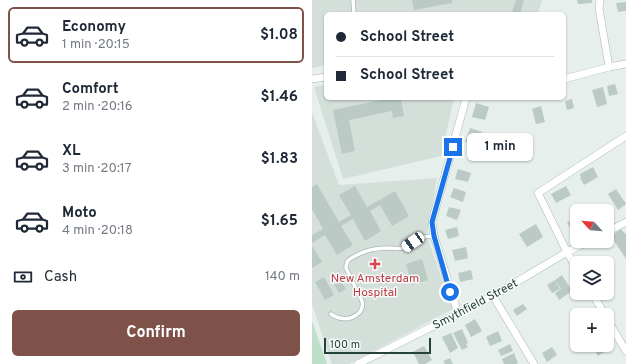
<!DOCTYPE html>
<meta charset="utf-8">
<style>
:root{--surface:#fff;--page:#f2f2f3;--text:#1f2937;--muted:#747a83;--line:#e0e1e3;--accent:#7f5249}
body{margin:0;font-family:Overpass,sans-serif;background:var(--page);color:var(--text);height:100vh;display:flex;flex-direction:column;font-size:15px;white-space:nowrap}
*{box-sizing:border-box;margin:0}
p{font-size:13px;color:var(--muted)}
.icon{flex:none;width:22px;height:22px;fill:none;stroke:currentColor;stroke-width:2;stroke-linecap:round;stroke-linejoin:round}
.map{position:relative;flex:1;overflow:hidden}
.details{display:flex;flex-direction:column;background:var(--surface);width:312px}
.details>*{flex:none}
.top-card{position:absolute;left:12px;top:12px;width:242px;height:88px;border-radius:6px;box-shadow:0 1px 3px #0004;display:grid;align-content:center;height:88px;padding:0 12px;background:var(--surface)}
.needle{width:26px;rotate:296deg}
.fabs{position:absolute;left:258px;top:204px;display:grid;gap:8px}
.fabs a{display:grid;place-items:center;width:44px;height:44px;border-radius:6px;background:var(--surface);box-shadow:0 1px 3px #0004;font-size:20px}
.scale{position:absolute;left:12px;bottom:10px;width:107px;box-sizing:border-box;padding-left:4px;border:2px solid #24423a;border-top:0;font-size:11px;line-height:14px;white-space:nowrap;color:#24423a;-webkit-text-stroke:3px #f7fbf9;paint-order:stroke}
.end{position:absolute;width:18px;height:18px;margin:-9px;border:5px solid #1a73e8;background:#fff;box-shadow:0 0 0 2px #fff}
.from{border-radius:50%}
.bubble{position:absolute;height:28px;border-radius:6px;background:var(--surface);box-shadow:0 1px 3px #0004;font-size:13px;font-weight:700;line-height:28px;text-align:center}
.car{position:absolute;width:12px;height:24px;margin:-12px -6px;border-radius:5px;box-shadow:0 0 3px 1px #0007;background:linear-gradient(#fff 24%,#345 0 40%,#fff 0 76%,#345 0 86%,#fff 0)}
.top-card b{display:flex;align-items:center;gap:14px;height:38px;font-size:15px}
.top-card b+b{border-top:1px solid var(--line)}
.top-card i{width:10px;height:10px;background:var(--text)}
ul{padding:7px 0 0;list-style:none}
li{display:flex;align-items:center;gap:12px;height:56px;margin:0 8px 6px;padding:0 4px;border:2px solid transparent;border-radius:6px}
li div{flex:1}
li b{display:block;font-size:15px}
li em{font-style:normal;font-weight:700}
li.on{border-color:var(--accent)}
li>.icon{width:36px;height:36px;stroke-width:1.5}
.pay{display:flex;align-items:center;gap:10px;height:44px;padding:0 12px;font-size:15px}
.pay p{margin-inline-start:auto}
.button{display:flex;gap:8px;margin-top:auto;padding:8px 12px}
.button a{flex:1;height:46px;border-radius:6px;background:var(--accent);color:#fff;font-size:16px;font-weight:700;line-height:46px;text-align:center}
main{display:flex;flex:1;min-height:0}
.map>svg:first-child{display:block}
.built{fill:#d4dfda}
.green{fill:#bfe0c8}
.building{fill:#bbcac4}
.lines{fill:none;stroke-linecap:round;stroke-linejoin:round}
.lane-casing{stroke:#a8b8b2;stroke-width:5}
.street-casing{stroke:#a8b8b2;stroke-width:8}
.lane{stroke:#fff;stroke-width:3.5}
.street{stroke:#fff;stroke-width:7}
.route{stroke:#1a73e8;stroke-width:5}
.health-dot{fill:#e0444e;stroke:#f7fbf9;stroke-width:1.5}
.labels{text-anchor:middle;stroke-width:3;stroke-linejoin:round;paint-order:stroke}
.health-label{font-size:12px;fill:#be3a42;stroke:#f7fbf9}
.street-label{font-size:12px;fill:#24423a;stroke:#f7fbf9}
</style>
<main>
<section class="details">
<ul>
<li class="on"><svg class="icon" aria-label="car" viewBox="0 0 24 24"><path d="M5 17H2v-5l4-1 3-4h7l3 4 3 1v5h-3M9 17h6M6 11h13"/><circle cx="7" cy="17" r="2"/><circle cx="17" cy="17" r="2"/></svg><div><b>Economy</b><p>1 min · 20:15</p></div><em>$1.08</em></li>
<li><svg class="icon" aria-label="car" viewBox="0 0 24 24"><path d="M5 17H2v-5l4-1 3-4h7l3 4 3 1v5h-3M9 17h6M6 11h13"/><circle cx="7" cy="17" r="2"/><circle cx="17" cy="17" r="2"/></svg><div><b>Comfort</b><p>2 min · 20:16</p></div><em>$1.46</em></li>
<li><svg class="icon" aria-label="car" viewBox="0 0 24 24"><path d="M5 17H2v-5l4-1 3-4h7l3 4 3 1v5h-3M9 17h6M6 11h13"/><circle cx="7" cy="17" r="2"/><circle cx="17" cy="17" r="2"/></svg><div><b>XL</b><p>3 min · 20:17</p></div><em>$1.83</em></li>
<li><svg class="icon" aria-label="car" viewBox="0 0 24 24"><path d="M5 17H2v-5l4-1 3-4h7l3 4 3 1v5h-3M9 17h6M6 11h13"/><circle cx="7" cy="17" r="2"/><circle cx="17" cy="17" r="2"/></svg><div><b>Moto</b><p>4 min · 20:18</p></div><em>$1.65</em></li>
</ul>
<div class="pay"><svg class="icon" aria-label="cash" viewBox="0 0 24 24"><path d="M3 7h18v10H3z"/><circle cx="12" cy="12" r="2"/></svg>Cash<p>140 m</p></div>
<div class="button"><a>Confirm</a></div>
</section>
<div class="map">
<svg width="314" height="364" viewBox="0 0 314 364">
<rect width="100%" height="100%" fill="#e6efeb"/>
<!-- built -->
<g class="built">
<path d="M0,0H230L226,14H14V65L0,68Z"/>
<path d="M14,85V98H142L129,156L31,179L2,87Z"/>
<path d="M0,112L27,185L125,178L116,229L115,237L141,309L37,364H20L0,304Z"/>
</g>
<!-- green -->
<path class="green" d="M0,321L15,364H0Z"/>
<!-- building -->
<g class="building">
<path d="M100,0H140V3L102,10Z"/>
<path d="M204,0H212L208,14L200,12Z"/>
<path d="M265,0H280V3L266,4Z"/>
<path d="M314,2V11L306,12L304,3Z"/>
<path d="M303,84L306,94L297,96L295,86Z"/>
<path d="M291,87L295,104L285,107L280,90Z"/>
<path d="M79,98H89L92,116L81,118L80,111L37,120L43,151L30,154L21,110Z"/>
<path d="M260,99L262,108L255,110L253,101Z"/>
<path d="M164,103L177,107L173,120L160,117Z"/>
<path d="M229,106L233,122L224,124L220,109Z"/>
<path d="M158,128L170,132L166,146L153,142Z"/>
<path d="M281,167L286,177L272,185L268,178H269L268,174Z"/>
<path d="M146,169L159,173L156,182L143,179Z"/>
<path d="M5,184L27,222L39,215L27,195L43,186L55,207L83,191L97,216L80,226L68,205L58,211L69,231L53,241L41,219L29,226L41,245L25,255L13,235L0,243V235L11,229L0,209V187Z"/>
<path d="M254,186L259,195L244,203L239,194Z"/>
<path d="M142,188L154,192L151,202L138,197Z"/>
<path d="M304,189L314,204L306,210L296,194Z"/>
<path d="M277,206L280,211H269Z"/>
<path d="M137,207L149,210L145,220L134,216Z"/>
<path d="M264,217L265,233L263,235L255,223Z"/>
<path d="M224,224L231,237L215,247L207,234Z"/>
<path d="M145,227L147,236L136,239L133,230Z"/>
<path d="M309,229L313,234L314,233V259L299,236Z"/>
<path d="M0,246L10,262L0,268Z"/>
<path d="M154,247L156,258L143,261L140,250Z"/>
<path d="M295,256L299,264L295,266V263H284Z"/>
<path d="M110,259L116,280L100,285L94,264Z"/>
<path d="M159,270L161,279L148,282L146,273Z"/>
<path d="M250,275L260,291L247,300L243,293L249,289L243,280Z"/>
<path d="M12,277L22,295L13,300L3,282Z"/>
<path d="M243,280L248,289L240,293L235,285Z"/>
<path d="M29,281L34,289L27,293L22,285Z"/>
<path d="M211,304L215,309L205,316L201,310Z"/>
<path d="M276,309L280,315H267Z"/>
<path d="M163,319L170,331L159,337L153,325Z"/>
<path d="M150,329L156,343L154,344L156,347L150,350L141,333Z"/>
<path d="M186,331L190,341L178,346L174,337Z"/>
<path d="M139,333L146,348L138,353L130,337Z"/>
<path d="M295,340L300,347L286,356L281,347L285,345H295Z"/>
<path d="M198,344L201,351L189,356L186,350Z"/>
<path d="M112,346L120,360L113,364H107L101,352Z"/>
<path d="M240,347L245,355L235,362L230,353Z"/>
<path d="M202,353L206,363L204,364H192L190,359Z"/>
<path d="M138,358L141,364H133L131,361Z"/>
</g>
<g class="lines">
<defs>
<g id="lane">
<path d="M41,0L42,14"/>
<path d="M19,314C22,316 25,318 28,318C39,321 53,313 50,301L34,268C34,261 37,259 43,256C54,250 63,248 75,248C80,248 86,249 91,248C104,244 103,236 122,236"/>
</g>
<g id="street">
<path d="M288,0L287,8L297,67"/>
<path d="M0,79L14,77"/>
<path d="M252,79L297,67L314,64"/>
<path d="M295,232L314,222"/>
<path d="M265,269L255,252L226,193L314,136"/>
<path d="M280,293L293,315"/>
<path d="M181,296L222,364"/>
<path d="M146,314L122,236L120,222L154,98"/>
<path d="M295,319L314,351"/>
<path d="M46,364L181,296L255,252L277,241"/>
</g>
</defs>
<!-- lane casing -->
<use href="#lane" class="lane-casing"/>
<!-- street casing -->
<use href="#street" class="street-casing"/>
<!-- lane -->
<use href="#lane" class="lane"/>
<!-- street -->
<use href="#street" class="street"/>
</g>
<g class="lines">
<!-- route -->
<path class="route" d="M138,292L122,236L120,222L141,147"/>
</g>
<!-- markers -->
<path class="health-dot" d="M61 258h4v4h4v4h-4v4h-4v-4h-4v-4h4z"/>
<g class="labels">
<!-- health labels -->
<g class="health-label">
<text x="63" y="282">New Amsterdam<tspan x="63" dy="14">Hospital</tspan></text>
</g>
<!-- street labels -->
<g class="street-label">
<text transform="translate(163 304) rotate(-28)" y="4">Smythfield Street</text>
</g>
</g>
</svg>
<div class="fabs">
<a><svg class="needle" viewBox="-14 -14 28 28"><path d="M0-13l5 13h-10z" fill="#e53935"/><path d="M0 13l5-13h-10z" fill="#747a83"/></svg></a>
<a><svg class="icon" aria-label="layers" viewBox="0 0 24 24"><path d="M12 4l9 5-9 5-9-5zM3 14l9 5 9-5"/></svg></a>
<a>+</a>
</div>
<div class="scale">100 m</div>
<i class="end from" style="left:138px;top:292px"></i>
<i class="end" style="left:141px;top:147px"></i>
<div class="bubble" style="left:155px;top:133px;width:66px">1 min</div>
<i class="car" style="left:101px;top:242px;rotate:236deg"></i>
<div class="top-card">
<b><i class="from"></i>School Street</b>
<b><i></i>School Street</b>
</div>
</div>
</main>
